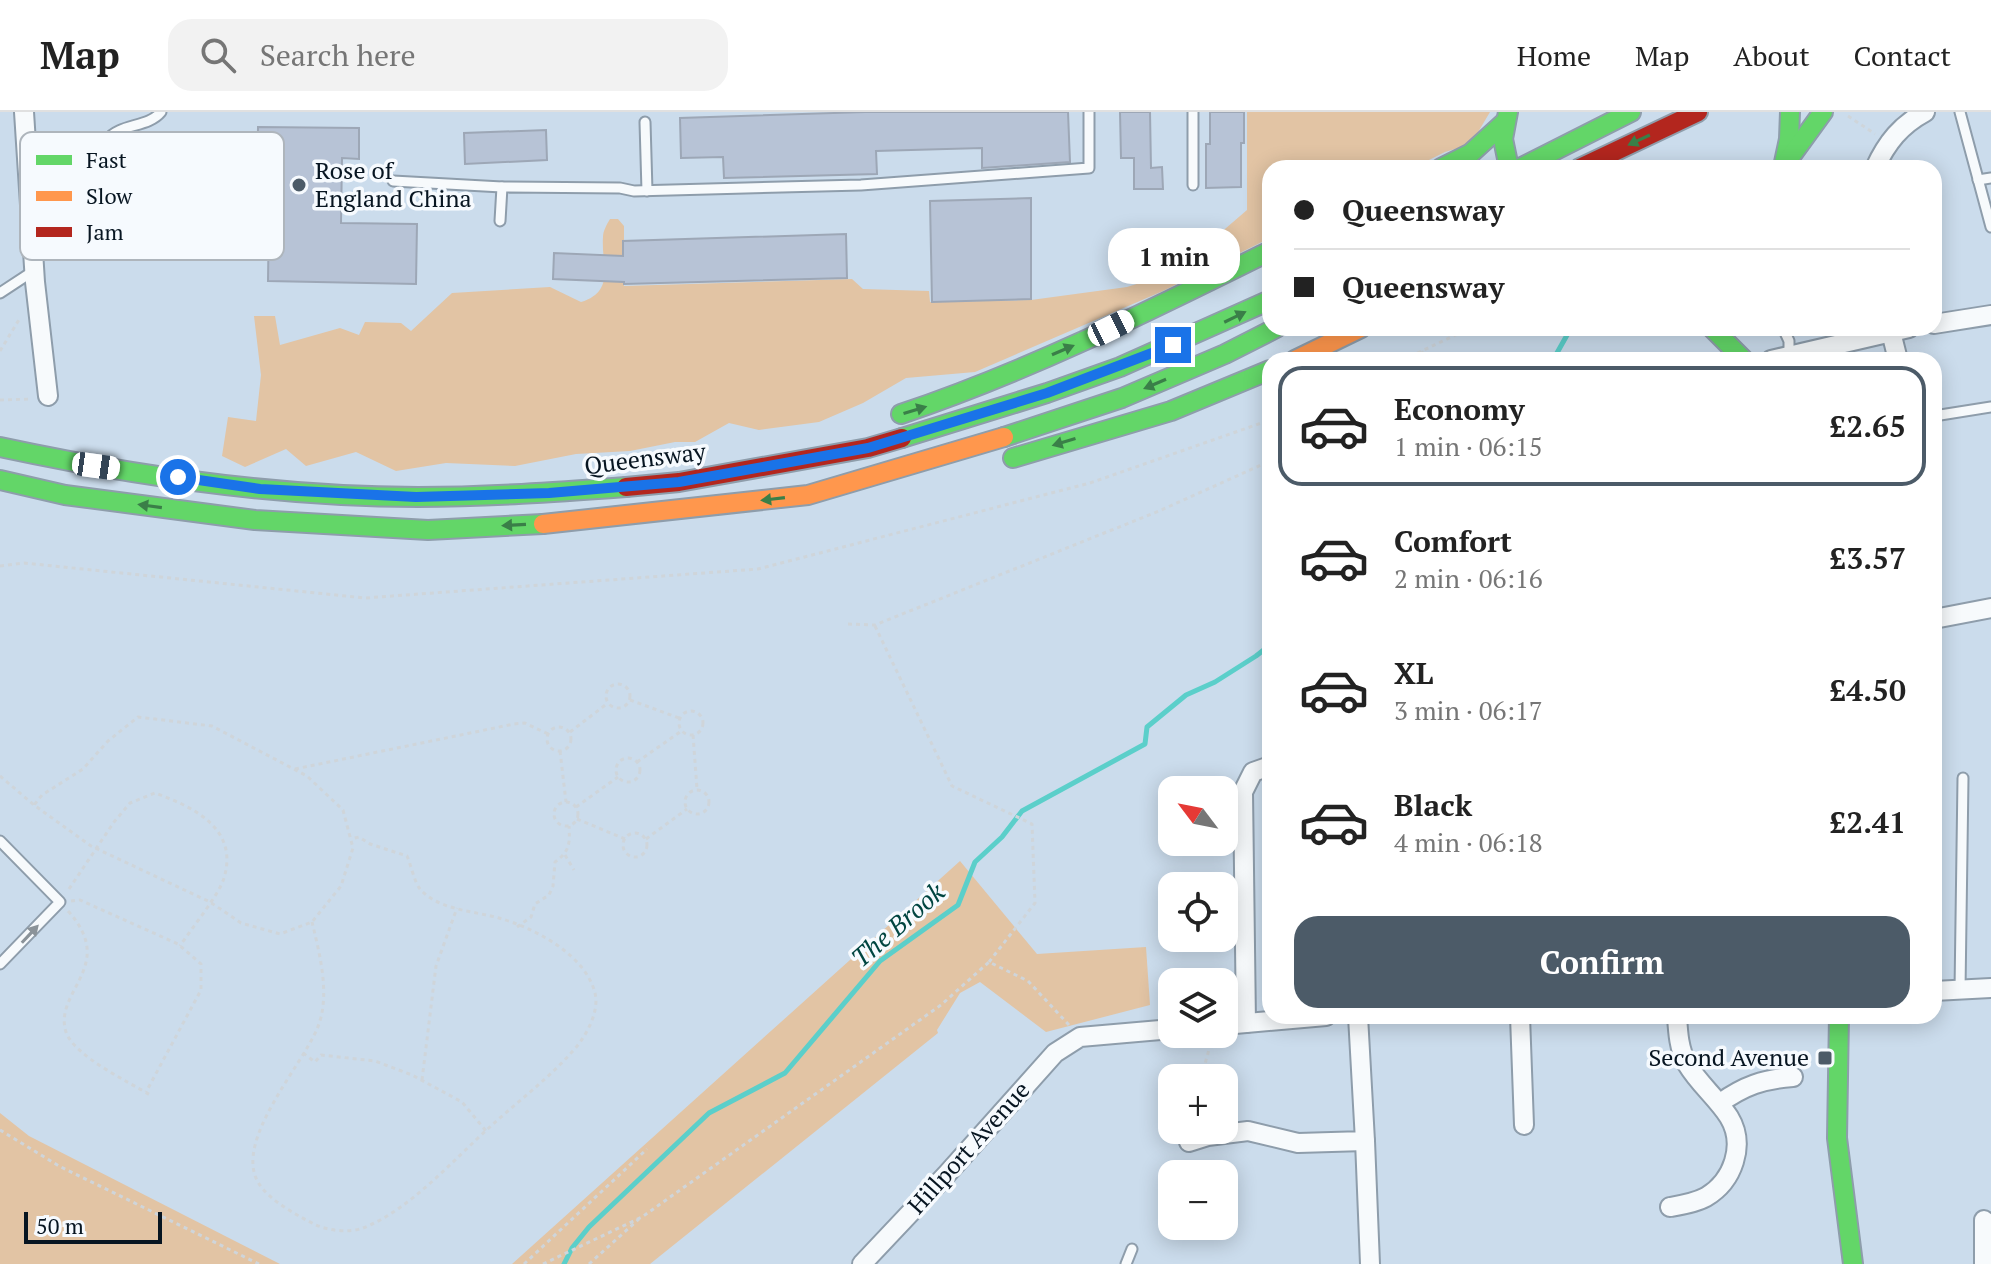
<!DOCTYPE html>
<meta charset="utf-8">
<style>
:root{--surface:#fff;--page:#f2f2f2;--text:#222;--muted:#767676;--line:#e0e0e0;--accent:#4c5b68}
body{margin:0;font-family:"PT Serif",serif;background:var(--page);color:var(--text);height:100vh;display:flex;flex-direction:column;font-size:30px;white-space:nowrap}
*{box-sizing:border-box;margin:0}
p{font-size:26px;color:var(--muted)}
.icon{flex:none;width:44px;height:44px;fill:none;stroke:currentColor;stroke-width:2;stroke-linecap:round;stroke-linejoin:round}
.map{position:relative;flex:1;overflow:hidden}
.details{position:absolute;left:1262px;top:240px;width:680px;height:672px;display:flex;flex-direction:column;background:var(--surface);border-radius:24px;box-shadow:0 4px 20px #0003}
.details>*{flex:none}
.hud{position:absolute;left:1262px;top:48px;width:680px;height:176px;border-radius:24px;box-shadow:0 4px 20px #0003;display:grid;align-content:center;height:176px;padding:0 32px;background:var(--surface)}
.needle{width:52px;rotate:302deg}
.fabs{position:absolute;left:1158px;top:664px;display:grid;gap:16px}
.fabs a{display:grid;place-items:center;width:80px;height:80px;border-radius:16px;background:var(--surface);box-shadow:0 4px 20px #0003;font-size:40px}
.scale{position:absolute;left:24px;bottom:20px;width:138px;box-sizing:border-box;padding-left:8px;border:4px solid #071521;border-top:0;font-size:22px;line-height:28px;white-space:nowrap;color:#071521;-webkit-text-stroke:6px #f6fafe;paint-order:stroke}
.end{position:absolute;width:36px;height:36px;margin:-18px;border:10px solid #1a73e8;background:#fff;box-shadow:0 0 0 4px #fff}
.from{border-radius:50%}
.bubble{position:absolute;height:56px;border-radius:24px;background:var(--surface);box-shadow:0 4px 20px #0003;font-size:26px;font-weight:700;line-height:56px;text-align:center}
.car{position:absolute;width:24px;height:48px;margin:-24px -12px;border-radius:10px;box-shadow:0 0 6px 2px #0007;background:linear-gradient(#fff 24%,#345 0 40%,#fff 0 76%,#345 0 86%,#fff 0)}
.hud b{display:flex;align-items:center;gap:28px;height:76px;font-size:30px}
.hud b+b{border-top:2px solid var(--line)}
.hud i{width:20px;height:20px;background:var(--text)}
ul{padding:14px 0 0;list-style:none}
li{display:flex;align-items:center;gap:24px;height:120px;margin:0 16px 12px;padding:0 16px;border:4px solid transparent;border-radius:24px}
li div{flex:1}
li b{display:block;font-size:30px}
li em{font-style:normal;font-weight:700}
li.active{border-color:var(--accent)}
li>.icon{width:72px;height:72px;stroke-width:1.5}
.cta{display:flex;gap:16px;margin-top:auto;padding:16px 32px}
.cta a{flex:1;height:92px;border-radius:24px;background:var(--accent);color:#fff;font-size:32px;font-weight:700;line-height:92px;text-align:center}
header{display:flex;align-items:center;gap:48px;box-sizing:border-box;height:112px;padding:0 40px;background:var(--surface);border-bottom:2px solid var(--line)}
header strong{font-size:38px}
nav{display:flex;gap:44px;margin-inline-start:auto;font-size:28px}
.search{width:560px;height:72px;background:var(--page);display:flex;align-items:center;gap:20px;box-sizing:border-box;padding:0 28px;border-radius:24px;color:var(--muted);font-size:30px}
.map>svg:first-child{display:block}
.green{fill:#e2c4a4}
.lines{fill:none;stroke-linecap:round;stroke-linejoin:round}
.stream{stroke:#5bcfca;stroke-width:5}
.building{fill:#b7c3d6;stroke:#9da7b6;stroke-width:2}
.lane-casing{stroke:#8e9dab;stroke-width:13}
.street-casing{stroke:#8e9dab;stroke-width:22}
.fast-casing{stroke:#8e9dab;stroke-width:22}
.slow-casing{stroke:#8e9dab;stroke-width:22}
.jam-casing{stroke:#8e9dab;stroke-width:22}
.path{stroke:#cfd5da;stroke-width:3;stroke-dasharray:4 4;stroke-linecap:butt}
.lane{stroke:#f7fafc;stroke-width:9}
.street{stroke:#f7fafc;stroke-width:18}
.fast{stroke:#63d668;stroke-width:18}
.slow{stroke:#ff974d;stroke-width:18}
.jam{stroke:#b3261e;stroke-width:18}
.oneway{fill:#3a7f48}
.oneway2{fill:#8b9399}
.route{stroke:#1a73e8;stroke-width:10}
.poi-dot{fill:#4c5b68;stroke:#f6fafe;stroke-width:3}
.labels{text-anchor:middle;stroke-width:7;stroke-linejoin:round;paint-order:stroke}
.poi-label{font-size:24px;fill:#071521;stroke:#f6fafe;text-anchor:start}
.street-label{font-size:24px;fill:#071521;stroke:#f6fafe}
.water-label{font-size:26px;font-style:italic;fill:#004540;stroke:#f6fafe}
.key{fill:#f6fafe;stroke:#aeb5bc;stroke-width:2}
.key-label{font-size:22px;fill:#071521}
</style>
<header>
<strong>Map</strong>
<div class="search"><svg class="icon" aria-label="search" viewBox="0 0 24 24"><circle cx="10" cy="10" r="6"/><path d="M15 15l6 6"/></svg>Search here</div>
<nav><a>Home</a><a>Map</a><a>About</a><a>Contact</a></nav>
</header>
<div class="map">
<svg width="1991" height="1152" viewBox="0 0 1991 1152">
<rect width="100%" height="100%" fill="#cbdcec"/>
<!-- green -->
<g class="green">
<path d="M1247,0H1490L1471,32L1445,40L1413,56H1270V126L1163,179L975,260L906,266L863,291L819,310L759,318L729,311L695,330H675L630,339L576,342L515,354L446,351L396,359L356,340L306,354L286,337L245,355L222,344L228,305L256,309L261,263L254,204H275L280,233L340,216L359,223L365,210L401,211L411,219L452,181L550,175L581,190C616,179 601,153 603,125C603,119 607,112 610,107H618L624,114V174L852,167L863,177L929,179L930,190L1031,188L1127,175L1175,160L1247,98Z"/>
<path d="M960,749L1037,842L1146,835L1150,893L1046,920L980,870L960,881L937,918L938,921L650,1152H512Z"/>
<path d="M0,1001L29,1024L280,1152H0Z"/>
</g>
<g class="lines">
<!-- stream -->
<g class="stream">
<path d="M1553,248L1571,216"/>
<path d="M564,1152L572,1136L589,1115L709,1001L785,961L880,849L958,793L975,750L1002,725L1022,699L1145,632L1147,615L1186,583L1215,570L1256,544L1270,533"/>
</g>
</g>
<!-- building -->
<g class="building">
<path d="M865,0H1068L1070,50L982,56V36L876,39L877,62L724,66L723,45L681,46L680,6Z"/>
<path d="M1120,0H1150L1151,56L1162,55L1163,77H1134V46H1121Z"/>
<path d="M1210,0H1244V31H1241V75L1206,76V32H1210Z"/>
<path d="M258,15L359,16V47L342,46L341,111L417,112L416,172L268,169L269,99H257Z"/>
<path d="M546,18L547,48L465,52L464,21Z"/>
<path d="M1031,86V187L932,190L930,89Z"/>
<path d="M846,122L847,166L624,172V170L553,167L554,141L623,144V129Z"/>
</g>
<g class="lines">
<defs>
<g id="lane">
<path d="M161,0C148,16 120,11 107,28C99,39 102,58 102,71C103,145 123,131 185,128"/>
<path d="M1960,0L1991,115"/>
<path d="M645,10L647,79"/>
<path d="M1978,68L1991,66"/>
<path d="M393,69L502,75"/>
<path d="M1193,73V0"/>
<path d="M500,109L502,75L620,76L634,79L861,73L1089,56V0"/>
<path d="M0,181L35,158"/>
<path d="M1783,216L1789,229V242"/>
<path d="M1934,304L1991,295"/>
<path d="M0,729L60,790L0,852"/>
<path d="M1960,878L1963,666"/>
<path d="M1126,1152L1132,1137"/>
</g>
<g id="street">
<path d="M24,0L35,170L48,284"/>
<path d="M1875,56C1887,30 1901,13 1925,0"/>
<path d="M1934,212L1991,203"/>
<path d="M1890,216L1898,248"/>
<path d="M1771,248L1909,216"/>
<path d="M1934,507L1991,496"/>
<path d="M1934,879L1991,876"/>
<path d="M1520,904L1524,1013"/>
<path d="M1246,911L1243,680L1253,660L1270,654"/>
<path d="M1224,913L1326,904"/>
<path d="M1720,991C1744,974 1763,967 1793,965"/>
<path d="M1365,1029L1370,1152"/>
<path d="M1189,1030L1208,1024L1248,1019L1298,1031L1365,1029L1358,904"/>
<path d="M1670,1095C1682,1093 1695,1091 1706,1085C1733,1069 1746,1033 1729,1005C1717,986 1699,972 1687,952C1679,937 1678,921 1677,904"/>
<path d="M862,1152L946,1063L1055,941L1080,925L1172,917"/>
<path d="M1984,1152V1108"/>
</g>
<g id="fast">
<path d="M1508,0L1503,27L1509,56"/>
<path d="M1783,55L1789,27L1790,0"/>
<path d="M1783,55L1823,0"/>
<path d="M1441,56L1471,41L1505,10"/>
<path d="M1520,56L1631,0"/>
<path d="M1712,216L1744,248"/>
<path d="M901,302C1029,259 1149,199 1270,139"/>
<path d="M1004,325L1122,286L1225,242L1276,216"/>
<path d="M902,326L1047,281L1120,255L1270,188"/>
<path d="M0,335C135,364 280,385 418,385C487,385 557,380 626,375"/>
<path d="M1013,346L1171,299L1270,258"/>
<path d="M0,368L65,383L255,408L428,418L543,412"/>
<path d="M1839,904L1837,1026L1853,1152"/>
</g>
<g id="slow">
<path d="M1295,248L1361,216"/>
<path d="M543,412L808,383L1004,325"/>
</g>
<g id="jam">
<path d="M1580,56L1698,0"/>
<path d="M626,375L679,370L868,336L902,326"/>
</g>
</defs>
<!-- lane casing -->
<use href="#lane" class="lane-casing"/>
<!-- street casing -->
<use href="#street" class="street-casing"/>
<!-- fast casing -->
<use href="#fast" class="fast-casing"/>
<!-- slow casing -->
<use href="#slow" class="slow-casing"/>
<!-- jam casing -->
<use href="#jam" class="jam-casing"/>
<!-- path -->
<g class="path">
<path d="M1848,4L1875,22"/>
<path d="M0,239L20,206"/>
<path d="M1403,248L1470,216"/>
<path d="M1415,248L1424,239"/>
<path d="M0,288L32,287"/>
<path d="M0,454L24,451L365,486L758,457L1090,371L1270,308"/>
<path d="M848,512L875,513L1159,399L1270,349"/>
<path d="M875,514L952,674L1032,712L1035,791L989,850"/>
<circle cx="618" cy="584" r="12"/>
<path d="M630,588L679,606"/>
<circle cx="691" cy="611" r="12"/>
<circle cx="559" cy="627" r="12"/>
<path d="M570,620L608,591"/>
<path d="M693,623L697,677"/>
<path d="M560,639L566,690"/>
<circle cx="628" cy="658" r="12"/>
<path d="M637,650L680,620"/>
<path d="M295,657L514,612L525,611L548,622"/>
<path d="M0,664L34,693L91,734L210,790L241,811L280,822L312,810L341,774L353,736L343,698L307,664L212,614L138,605L108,629L83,657L42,683L34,693"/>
<circle cx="697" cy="690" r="12"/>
<circle cx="566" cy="702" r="12"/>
<path d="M576,695L618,665"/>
<path d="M577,707L625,727"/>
<circle cx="635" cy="733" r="12"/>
<path d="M646,727L687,697"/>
<path d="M565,743L574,758"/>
<path d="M69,777L114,710L130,691L155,681C193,695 239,716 224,766C219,783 191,817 180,834"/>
<path d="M71,789L80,788L178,832L201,852V878L146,980"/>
<path d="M68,799C118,854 53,879 66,920C74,944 129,970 150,983"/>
<path d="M312,810C320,843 331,885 317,917C301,955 234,1029 258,1070C268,1088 298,1104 316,1113C330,1119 349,1121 363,1116C410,1098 453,1048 491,1014C517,990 547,968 571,941C584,928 600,901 595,881C585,842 534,816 499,806C474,799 438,798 420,777C414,769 411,753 407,744L370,732L359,725L351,727"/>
<path d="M517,815L531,805L535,792L549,783L553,774L555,750C570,739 570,731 569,714"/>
<path d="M303,941L315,950L321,943L375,949L412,963L462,990L486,1019"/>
<path d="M1201,966L1212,927"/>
<path d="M422,968L436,854L457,796"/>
<path d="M0,1018L59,1054L259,1152"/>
<path d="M524,1152L647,1037"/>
<path d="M543,1152L642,1105L941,893L989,850L1028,869L1069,913"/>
<path d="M589,1152L639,1107"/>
</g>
<!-- lane -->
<use href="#lane" class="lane"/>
<!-- street -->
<use href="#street" class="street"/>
<!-- fast -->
<use href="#fast" class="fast"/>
<!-- slow -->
<use href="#slow" class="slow"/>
<!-- jam -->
<use href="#jam" class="jam"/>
</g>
<!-- one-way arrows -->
<defs><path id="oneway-solid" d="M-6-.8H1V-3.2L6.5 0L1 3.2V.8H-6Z" transform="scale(2)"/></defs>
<g class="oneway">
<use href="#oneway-solid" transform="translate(1639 28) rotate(155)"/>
<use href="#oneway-solid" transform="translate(1235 205) rotate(-26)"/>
<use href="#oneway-solid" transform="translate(1063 238) rotate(-23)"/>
<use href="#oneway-solid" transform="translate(1155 272) rotate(157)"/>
<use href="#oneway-solid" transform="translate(915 298) rotate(-17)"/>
<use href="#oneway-solid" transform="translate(1064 330) rotate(163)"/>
<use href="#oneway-solid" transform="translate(773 387) rotate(173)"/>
<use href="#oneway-solid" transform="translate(150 394) rotate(-172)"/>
<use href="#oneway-solid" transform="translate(514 413) rotate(177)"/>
</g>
<use class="oneway2" href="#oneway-solid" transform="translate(30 822) rotate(-47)"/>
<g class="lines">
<!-- route -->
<path class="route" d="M178,365L260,377L416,385L549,381L679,370L868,336L1047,281L1173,233"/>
</g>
<!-- markers -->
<g class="poi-dot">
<circle cx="299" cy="73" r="8"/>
<rect x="1817" y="938" width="16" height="16" rx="4"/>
</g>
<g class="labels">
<!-- poi labels -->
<g class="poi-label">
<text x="315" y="67">Rose of<tspan x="315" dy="28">England China</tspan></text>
<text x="1809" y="954" text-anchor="end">Second Avenue</text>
</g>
<!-- street labels -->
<g class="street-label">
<text transform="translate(645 347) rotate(-7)" y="8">Queensway</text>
<text transform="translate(969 1036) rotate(-48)" y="8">Hillport Avenue</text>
</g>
<!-- water labels -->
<g class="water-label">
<text transform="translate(898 813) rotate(-41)" y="9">The Brook</text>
</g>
</g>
<!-- legend -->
<rect x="20" y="20" width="264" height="128" rx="12" class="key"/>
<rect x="36" y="43" width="36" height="10" fill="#63d668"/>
<rect x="36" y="79" width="36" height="10" fill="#ff974d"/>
<rect x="36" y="115" width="36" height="10" fill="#b3261e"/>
<g class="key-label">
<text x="86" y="56">Fast</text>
<text x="86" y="92">Slow</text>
<text x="86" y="128">Jam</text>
</g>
</svg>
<div class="fabs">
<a><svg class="needle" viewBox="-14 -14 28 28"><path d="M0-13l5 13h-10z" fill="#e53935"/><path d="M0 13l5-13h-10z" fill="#767676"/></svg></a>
<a><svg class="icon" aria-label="locate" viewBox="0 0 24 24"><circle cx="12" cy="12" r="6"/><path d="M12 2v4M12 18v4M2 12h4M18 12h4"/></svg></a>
<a><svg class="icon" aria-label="layers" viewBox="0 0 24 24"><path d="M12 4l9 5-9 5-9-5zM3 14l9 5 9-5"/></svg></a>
<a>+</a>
<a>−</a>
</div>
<div class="scale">50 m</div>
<i class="end from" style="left:178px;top:365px"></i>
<i class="end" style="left:1173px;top:233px"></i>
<div class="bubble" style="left:1108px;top:116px;width:132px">1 min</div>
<i class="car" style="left:1111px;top:216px;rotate:64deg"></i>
<i class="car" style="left:96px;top:354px;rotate:98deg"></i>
<div class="hud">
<b><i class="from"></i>Queensway</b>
<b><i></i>Queensway</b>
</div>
<section class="details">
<ul>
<li class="active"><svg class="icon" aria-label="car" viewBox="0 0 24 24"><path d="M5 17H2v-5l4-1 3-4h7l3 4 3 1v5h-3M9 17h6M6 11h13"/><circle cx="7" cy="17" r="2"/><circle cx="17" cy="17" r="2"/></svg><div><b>Economy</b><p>1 min · 06:15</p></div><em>£2.65</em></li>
<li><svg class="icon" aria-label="car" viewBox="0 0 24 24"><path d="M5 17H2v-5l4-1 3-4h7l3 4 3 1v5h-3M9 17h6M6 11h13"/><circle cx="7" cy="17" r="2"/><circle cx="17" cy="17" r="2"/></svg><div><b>Comfort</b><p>2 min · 06:16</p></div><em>£3.57</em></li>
<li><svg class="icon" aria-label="car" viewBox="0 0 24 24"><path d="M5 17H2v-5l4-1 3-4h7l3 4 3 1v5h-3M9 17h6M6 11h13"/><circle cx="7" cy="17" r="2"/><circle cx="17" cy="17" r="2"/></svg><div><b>XL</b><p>3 min · 06:17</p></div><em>£4.50</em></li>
<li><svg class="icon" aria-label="car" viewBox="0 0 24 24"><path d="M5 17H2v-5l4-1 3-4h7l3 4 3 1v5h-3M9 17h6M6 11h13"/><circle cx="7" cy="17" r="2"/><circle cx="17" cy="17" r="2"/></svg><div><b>Black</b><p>4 min · 06:18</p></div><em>£2.41</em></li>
</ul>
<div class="cta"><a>Confirm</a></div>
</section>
</div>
